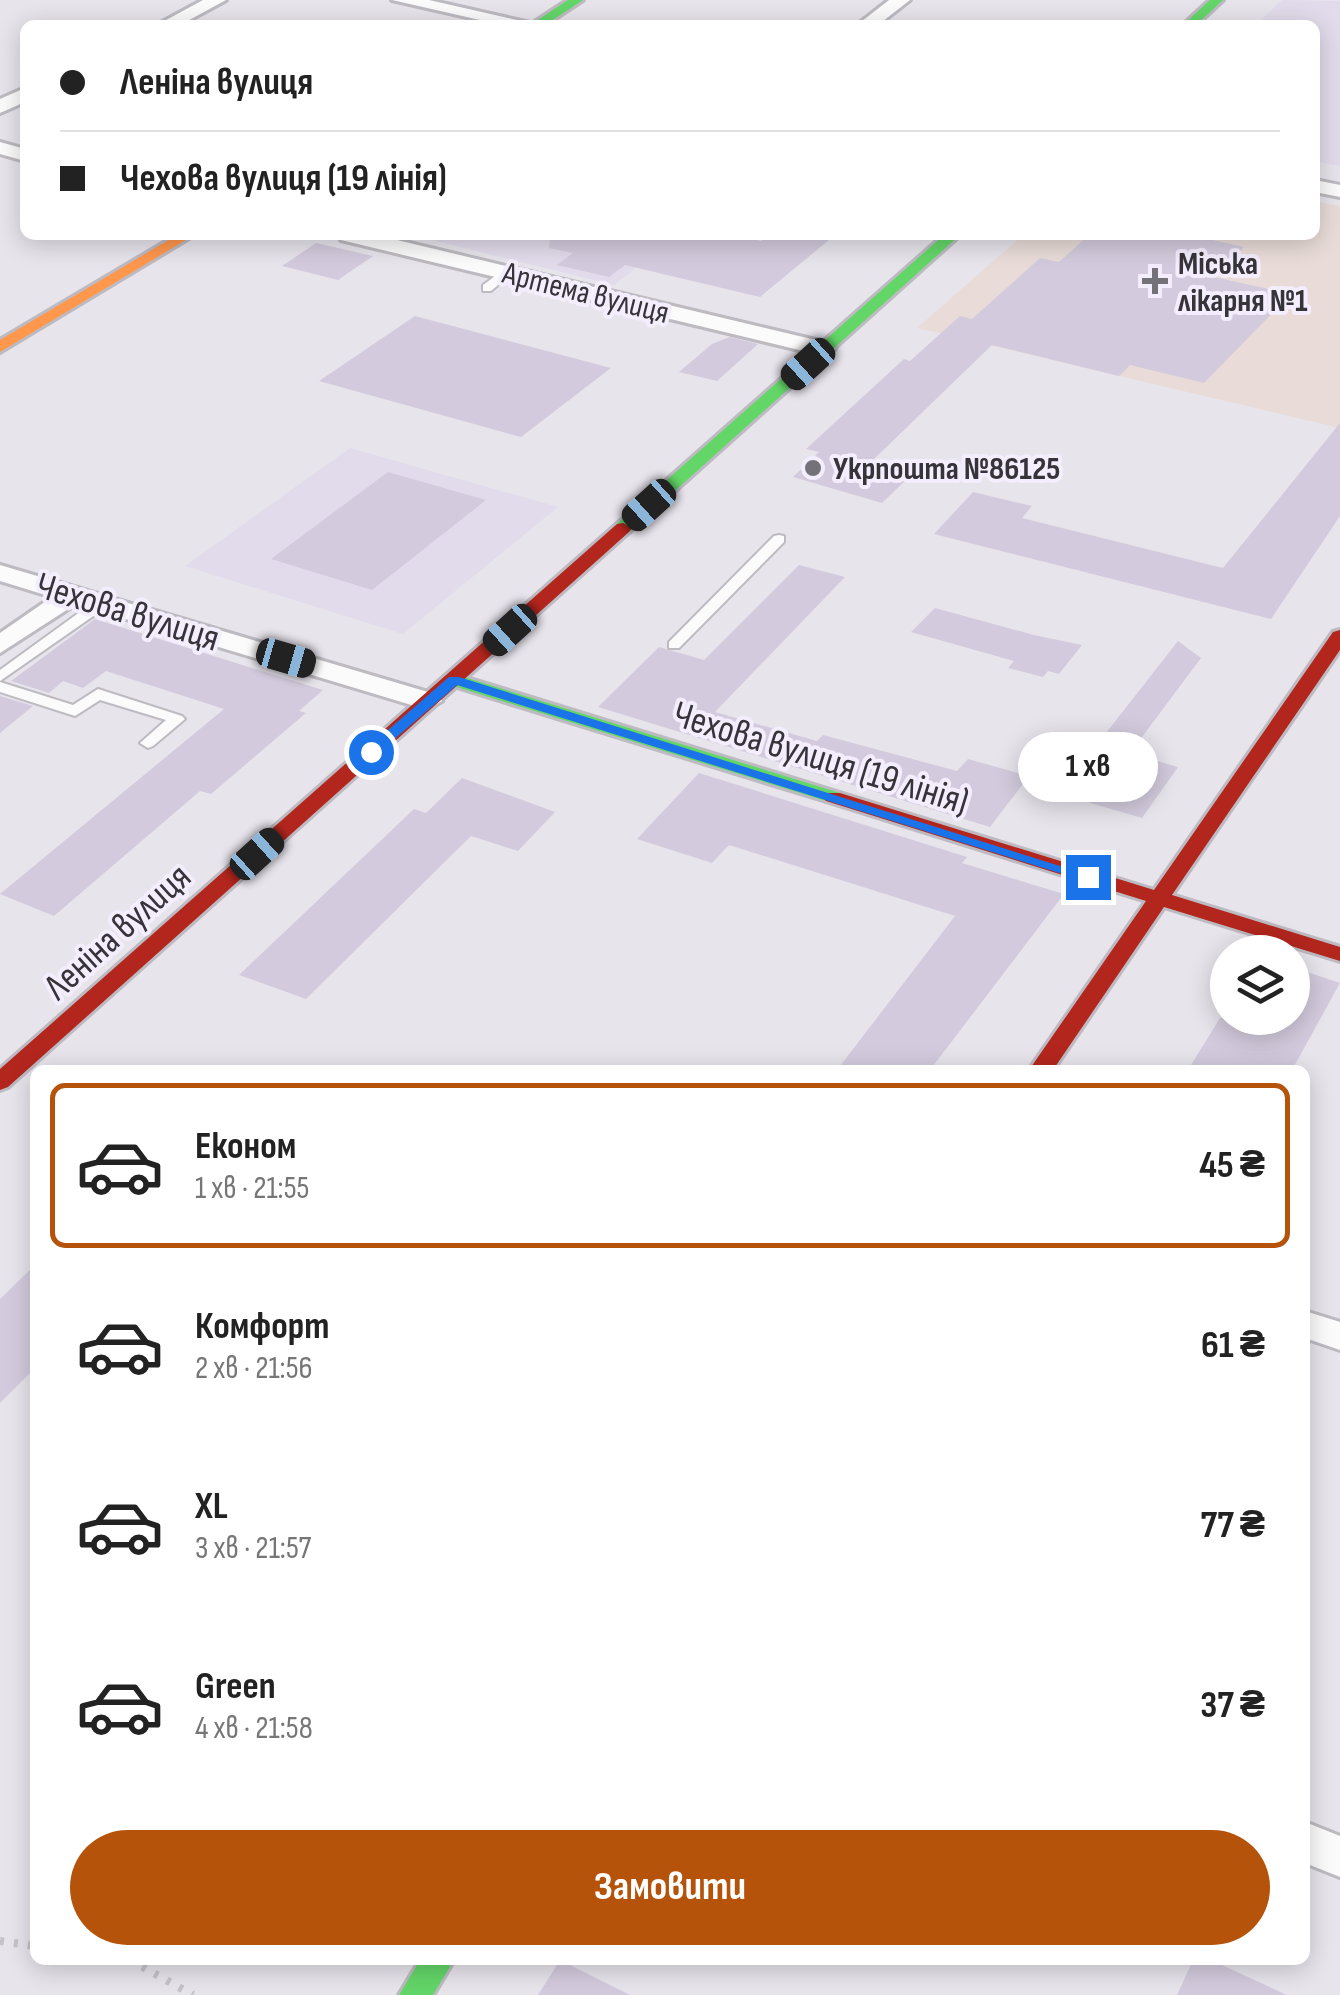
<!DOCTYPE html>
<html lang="uk">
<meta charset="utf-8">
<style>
:root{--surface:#fff;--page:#f2f2f2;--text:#222;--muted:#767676;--line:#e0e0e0;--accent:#b45309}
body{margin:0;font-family:"Sofia Sans Condensed",sans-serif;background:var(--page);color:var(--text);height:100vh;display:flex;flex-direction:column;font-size:38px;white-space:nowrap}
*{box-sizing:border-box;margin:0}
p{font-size:32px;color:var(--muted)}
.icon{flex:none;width:55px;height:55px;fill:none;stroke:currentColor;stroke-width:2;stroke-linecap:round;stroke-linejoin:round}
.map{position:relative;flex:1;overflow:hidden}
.panel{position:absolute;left:30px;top:1065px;width:1280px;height:900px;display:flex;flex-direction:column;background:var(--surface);border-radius:15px;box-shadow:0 5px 25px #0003}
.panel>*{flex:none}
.top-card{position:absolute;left:20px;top:20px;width:1300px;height:220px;border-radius:15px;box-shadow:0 5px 25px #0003;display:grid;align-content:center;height:220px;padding:0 40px;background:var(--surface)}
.buttons{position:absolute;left:1210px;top:935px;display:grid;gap:20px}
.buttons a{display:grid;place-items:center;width:100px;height:100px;border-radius:50%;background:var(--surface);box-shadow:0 5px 25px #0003;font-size:50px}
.end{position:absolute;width:45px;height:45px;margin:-22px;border:12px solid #1a73e8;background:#fff;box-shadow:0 0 0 5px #fff}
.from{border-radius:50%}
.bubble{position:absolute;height:70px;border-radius:35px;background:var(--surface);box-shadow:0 5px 25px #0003;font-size:32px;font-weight:700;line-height:70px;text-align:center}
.car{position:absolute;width:30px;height:60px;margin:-30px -15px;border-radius:12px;box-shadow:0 0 8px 2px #0007;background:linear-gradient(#222 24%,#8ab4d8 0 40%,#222 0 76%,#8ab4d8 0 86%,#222 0)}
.top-card b{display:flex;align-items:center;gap:35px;height:95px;font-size:38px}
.top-card b+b{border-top:2px solid var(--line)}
.top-card i{width:25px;height:25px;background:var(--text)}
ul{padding:18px 0 0;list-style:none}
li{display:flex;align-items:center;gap:30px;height:165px;margin:0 20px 15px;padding:0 20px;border:5px solid transparent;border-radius:15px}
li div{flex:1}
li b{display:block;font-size:38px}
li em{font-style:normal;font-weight:700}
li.selected{border-color:var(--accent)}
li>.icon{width:90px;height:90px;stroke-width:1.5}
.cta{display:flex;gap:20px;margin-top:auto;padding:20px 40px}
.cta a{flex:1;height:115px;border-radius:60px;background:var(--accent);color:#fff;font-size:40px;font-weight:700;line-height:115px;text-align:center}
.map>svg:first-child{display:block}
.built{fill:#e2dbeb}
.medical{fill:#e9dcd8}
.building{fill:#d3cbdd}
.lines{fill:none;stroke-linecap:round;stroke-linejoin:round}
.lane-casing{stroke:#bdbbc1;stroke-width:4}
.street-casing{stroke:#bdbbc1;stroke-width:6}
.fast-casing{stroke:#bdbbc1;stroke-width:6}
.slow-casing{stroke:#bdbbc1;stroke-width:6}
.jam-casing{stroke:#bdbbc1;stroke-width:6}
.path{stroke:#c5c3c7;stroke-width:8;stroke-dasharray:4 10;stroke-linecap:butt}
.lane{fill:#fbfbfc;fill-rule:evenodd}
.street{fill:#fbfbfc;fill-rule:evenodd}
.fast{fill:#63d668;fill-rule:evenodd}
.slow{fill:#ff974d;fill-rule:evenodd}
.jam{fill:#b3261e;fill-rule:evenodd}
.route{fill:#1a73e8}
.poi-dot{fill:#747178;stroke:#f4edfd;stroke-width:4}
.labels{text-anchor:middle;stroke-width:8;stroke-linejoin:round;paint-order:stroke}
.far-poi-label{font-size:32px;font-weight:bold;fill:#363339;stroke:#f4edfd;text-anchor:start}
.far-street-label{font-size:32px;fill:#363339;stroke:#f4edfd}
.street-label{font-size:38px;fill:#363339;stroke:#f4edfd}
</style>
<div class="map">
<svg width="1340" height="1995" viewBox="0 0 1340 1995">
<rect width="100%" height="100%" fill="#e7e4ec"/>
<!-- built -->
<g class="built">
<path d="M1282,0L1340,1V166L1315,161V25H1256Z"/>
<path d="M412,235H679L614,285Z"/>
<path d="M350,448L558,507L403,634L185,566Z"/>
</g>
<!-- medical -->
<path class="medical" d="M1315,201L1340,206V428L917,328L1023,235H1315Z"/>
<!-- building -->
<g class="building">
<path d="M550,235H732L761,241L768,235H835L760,297L625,265L609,277L557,265L573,253L549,248Z"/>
<path d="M1089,235H1190L1244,247L1214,277L1291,294L1204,383L1130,365L1119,376L992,345L873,460L884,463L879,468L910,476L882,503L793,477L819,452L806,449L904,359L910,361L960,316L972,319L1040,258L1059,262Z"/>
<path d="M316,243L373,256L338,280L282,266Z"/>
<path d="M415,316L611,368L521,437L319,381Z"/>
<path d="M730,337L758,344L717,381L679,372L712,344Z"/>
<path d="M1340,423V516L1271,619L934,534L973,492L1032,506L1022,518L1223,568Z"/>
<path d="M388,472L486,500L372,590L271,559Z"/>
<path d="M799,565L845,577L715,712L817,741L823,735L957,771L968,759L1029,776L990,827L598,707L659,647L704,660Z"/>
<path d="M935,608L1034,635L1082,645L1059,674L1048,671L1043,677L1008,668L1014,661L911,632Z"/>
<path d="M95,619L323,690L299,711L306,713L211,794L200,791L54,916L0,894L224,709L106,671L83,688L63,681L49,693L11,681Z"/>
<path d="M1178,641L1201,658L1130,753L1178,767L1142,818L1087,802L1098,787L1070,779Z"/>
<path d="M0,696L33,706L0,733Z"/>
<path d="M699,773L967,857L962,863L1064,894L930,1070H837L955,916L729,845L712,863L637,839Z"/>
<path d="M462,778L555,812L518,851L471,836L306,999L239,975L414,809L426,813Z"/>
<path d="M1292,967L1340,983L1292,1070H1188L1220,1018H1292Z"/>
<path d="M35,1265V1368L0,1403V1299Z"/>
<path d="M560,1960L630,1995H538Z"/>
<path d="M1193,1960H1211L1287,1995H1177Z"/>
</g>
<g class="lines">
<defs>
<g id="lane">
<path d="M502,271L512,273L491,291H483V285Z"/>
<path d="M779,535L784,536V542L679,648H669V642L774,536Z"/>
<path d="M76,594L99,606V612L0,681V670L84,609L69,598Z"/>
<path d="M0,682L73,705L98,689L182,716L185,719L153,746L148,748L140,743L166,720L100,700L75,716L0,692Z"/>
</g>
<g id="street">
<path d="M203,0H226L180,25H157Z"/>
<path d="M392,0H429L539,25H502Z"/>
<path d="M889,0H910L878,25H857Z"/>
<path d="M25,88V102L0,113V99Z"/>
<path d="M0,142L25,149V161L0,154Z"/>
<path d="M1315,180L1340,185V197L1315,192Z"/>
<path d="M338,235H376L824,342L835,349L824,356L341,240Z"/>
<path d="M0,565L438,695L442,701L428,709L418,707L76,604L0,653V633L52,597L0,581Z"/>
<path d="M1305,1311L1340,1322V1350L1305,1338Z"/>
<path d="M1305,1822L1340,1836V1877L1305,1863Z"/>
</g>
<g id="fast">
<path d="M568,0H583L545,25H530Z"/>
<path d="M1210,0H1223L1196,25H1183Z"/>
<path d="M944,235H960L629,532H617V524Z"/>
<path d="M454,674L840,793L843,797L840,801H826L447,684L444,680Z"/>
<path d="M420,1960H454L433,1995H399Z"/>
</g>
<path id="slow" d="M177,235H194L0,352V340Z"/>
<g id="jam">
<path d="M623,523L632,528L629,532L8,1087L0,1090V1069L617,524Z"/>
<path d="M1340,630V650L1172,895L1340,947V961L1164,907L1053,1070H1029L1146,901L826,801L823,797L826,793H840L1154,890L1333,632Z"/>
</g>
</defs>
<!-- lane casing -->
<use href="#lane" class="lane-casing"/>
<!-- street casing -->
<use href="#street" class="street-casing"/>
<!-- fast casing -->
<use href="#fast" class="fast-casing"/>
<!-- slow casing -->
<use href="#slow" class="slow-casing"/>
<!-- jam casing -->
<use href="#jam" class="jam-casing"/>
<!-- path -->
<g class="path">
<path d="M0,1941L35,1946"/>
<path d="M130,1960L193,1995"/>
</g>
<!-- lane -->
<use href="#lane" class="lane"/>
<!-- street -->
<use href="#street" class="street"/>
<!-- fast -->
<use href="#fast" class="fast"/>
<!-- slow -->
<use href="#slow" class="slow"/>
<!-- jam -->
<use href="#jam" class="jam"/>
</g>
<!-- route -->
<path class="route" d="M449,677H459L1095,877L1082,880L457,685L376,755H366V749Z"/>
<!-- markers -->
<g class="poi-dot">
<path d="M1150 266h10v10h10v10h-10v10h-10v-10h-10v-10h10z"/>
<circle cx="813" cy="468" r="10"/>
</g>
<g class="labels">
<!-- far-poi labels -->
<g class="far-poi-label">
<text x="1178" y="274">Міська<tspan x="1178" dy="37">лікарня №1</tspan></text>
<text x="833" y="479">Укрпошта №86125</text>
</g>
<!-- far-street labels -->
<g class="far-street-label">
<text transform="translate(586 292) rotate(14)" y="11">Артема вулиця</text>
</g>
<!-- street labels -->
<g class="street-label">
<text transform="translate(128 611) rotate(17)" y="13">Чехова вулиця</text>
<text transform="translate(821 757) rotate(17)" y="13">Чехова вулиця (19 лiнiя)</text>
<text transform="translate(117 931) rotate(-42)" y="13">Леніна вулиця</text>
</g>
</g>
</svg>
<div class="buttons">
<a><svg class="icon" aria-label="layers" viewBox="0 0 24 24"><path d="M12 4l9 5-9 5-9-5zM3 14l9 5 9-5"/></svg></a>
</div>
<i class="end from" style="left:371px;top:752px"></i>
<i class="end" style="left:1088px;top:877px"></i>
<div class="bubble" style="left:1018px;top:732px;width:140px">1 хв</div>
<i class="car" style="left:808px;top:364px;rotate:228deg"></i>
<i class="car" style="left:649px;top:505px;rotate:228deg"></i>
<i class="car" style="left:510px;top:630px;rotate:228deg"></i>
<i class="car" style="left:286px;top:658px;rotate:106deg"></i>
<i class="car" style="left:257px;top:854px;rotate:48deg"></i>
<div class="top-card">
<b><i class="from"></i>Леніна вулиця</b>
<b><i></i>Чехова вулиця (19 лiнiя)</b>
</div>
<section class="panel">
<ul>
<li class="selected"><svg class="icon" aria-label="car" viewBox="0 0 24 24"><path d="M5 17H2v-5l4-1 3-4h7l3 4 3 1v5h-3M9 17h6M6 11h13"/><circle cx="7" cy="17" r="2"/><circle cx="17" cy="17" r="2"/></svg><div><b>Економ</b><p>1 хв · 21:55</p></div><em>45 ₴</em></li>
<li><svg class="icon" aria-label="car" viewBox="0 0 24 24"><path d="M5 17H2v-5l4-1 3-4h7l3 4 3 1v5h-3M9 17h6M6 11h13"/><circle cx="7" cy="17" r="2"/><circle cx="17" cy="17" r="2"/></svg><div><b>Комфорт</b><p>2 хв · 21:56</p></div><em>61 ₴</em></li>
<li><svg class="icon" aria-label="car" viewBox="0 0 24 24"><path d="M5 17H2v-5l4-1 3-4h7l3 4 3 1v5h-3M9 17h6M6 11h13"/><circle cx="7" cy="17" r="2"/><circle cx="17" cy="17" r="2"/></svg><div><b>XL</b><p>3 хв · 21:57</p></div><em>77 ₴</em></li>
<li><svg class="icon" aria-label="car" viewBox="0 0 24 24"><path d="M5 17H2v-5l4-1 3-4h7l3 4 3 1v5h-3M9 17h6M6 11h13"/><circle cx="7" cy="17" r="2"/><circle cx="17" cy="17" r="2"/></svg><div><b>Green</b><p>4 хв · 21:58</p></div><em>37 ₴</em></li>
</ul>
<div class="cta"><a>Замовити</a></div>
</section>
</div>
